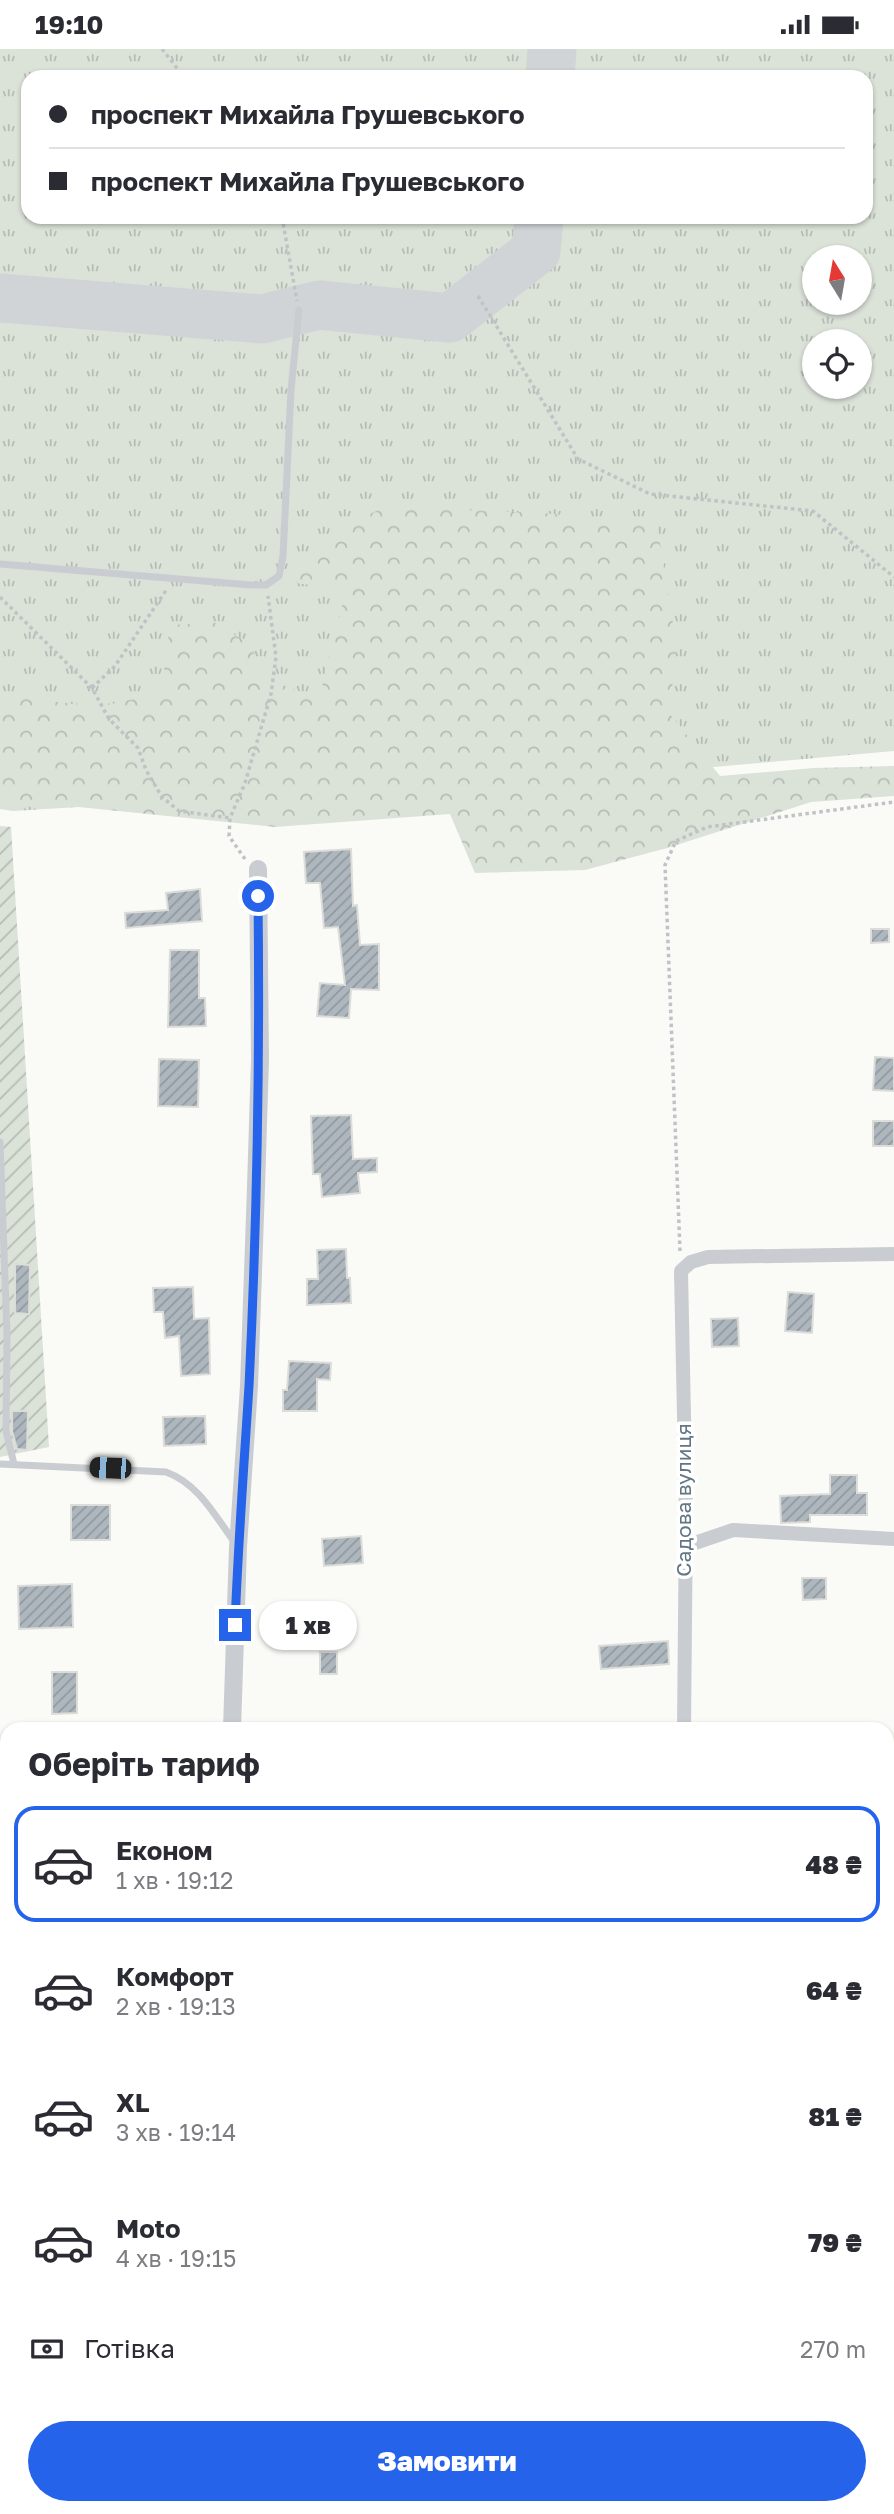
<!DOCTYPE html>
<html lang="uk">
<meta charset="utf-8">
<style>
:root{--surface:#fff;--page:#f2f2f3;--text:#2b2b33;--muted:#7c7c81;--line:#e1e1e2;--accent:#2563eb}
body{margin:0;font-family:"Golos Text",sans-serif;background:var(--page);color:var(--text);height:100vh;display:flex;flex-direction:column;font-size:26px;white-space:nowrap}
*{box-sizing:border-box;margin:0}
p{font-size:23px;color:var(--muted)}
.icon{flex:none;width:38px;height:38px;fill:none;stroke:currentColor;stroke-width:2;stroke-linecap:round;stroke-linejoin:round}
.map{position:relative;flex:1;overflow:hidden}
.panel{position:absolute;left:0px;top:1673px;width:894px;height:793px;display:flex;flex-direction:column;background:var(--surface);border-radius:21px 21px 0 0;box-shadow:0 2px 5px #0004}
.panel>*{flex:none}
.top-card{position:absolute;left:21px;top:21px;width:852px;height:154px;border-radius:21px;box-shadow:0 2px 5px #0004;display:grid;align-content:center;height:154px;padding:0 28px;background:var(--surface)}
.needle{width:46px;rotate:349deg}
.fabs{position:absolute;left:802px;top:196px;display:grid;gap:14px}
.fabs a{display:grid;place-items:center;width:70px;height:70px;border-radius:50%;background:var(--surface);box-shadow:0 2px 5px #0004;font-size:35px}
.end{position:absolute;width:32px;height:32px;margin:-16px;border:9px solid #2563eb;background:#fff;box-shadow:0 0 0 4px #fff}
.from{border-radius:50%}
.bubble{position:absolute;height:49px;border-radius:24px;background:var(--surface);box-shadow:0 2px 5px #0004;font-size:23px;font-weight:800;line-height:49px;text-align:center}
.car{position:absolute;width:21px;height:42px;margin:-21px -10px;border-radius:9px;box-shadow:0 0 5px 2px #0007;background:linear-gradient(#222 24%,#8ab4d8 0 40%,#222 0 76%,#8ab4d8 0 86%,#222 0)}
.top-card b{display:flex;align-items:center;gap:24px;height:66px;font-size:26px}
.top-card b+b{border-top:2px solid var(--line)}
.top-card i{width:18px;height:18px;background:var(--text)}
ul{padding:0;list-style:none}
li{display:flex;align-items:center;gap:21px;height:116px;margin:0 14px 10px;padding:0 14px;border:4px solid transparent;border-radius:21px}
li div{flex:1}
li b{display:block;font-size:26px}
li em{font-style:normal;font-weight:800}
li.selected{border-color:var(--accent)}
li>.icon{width:63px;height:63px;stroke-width:1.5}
h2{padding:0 28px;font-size:32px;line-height:84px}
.pay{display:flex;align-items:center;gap:18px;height:77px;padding:0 28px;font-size:26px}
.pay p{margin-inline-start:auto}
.action{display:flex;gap:14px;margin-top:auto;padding:14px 28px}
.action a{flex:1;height:80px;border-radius:42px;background:var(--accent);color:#fff;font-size:28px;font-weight:800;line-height:80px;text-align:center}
.status{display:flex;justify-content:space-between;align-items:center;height:49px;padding:0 35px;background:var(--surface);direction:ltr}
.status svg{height:19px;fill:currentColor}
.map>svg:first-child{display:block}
.grass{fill:url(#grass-tufts);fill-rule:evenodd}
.forest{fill:url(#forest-crowns)}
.garden{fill:url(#garden-furrows)}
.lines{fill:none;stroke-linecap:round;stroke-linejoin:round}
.taxiway{stroke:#d0d4d6;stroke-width:49}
.building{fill:url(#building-hatch);stroke:#dcdcd9;stroke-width:2}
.path{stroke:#c0c3c5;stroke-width:3.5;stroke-dasharray:3.5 3.5;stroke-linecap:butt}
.service{stroke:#c9cdd1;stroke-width:7}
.minor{stroke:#c9cdd1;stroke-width:14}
.tertiary{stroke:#c9cdd1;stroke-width:18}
.route{stroke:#2563eb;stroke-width:9}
.labels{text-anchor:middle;stroke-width:7;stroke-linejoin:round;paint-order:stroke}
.street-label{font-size:21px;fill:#627685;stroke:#fff}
</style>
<div class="status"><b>19:10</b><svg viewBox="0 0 49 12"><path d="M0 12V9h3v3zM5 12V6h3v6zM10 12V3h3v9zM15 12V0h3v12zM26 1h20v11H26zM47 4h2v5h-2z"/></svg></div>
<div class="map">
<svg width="894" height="2465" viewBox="0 0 894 2465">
<defs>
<pattern id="grass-tufts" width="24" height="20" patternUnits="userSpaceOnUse" patternTransform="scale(1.75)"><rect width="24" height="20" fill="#dbe2d8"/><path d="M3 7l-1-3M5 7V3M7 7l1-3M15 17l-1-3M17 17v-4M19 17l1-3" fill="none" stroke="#b5bcb5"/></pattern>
<pattern id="forest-crowns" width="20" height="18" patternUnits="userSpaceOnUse" patternTransform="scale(1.75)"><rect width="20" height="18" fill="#dbe2d8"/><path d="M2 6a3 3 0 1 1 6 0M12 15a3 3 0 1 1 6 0" fill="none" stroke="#b5bcb5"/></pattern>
<pattern id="garden-furrows" width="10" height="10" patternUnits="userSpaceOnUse" patternTransform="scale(1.75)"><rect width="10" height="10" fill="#dbe2d8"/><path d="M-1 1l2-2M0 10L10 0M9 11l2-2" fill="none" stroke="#b5bcb5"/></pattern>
<pattern id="building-hatch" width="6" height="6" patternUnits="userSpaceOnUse" patternTransform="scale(1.75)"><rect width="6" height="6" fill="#adb7bd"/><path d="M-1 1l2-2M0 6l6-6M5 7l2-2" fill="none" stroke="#90999f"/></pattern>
</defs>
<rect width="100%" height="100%" fill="#fafaf7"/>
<!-- grass -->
<path class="grass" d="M0,0H894V702L658,723L13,762L0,760ZM28,28H866V168H28ZM814,208H859V254H814ZM814,292H859V338H814Z"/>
<!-- forest -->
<path class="forest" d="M385,458L544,464L657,476L677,599L669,664L720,727L814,719L894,717V747L811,753L667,799L585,821L475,824L450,765L275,778L0,750V646L98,658L161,644L170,576L217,574L253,598L259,627L319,650L346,541L296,534L329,484Z"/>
<!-- garden -->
<path class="garden" d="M0,777L11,778L49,1398L0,1408Z"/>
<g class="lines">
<!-- taxiway -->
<g class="taxiway">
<path d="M550,28L552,0"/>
<path d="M0,249L262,270L319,256L450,269L536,202L539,168"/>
</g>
</g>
<!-- building -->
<g class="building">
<path d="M351,800L353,857L357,856L360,896L379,895V941L351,940L349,969L317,967L320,934L345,936L338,878L324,879L320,834H306L304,803Z"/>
<path d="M200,840L202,872L126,879L125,864L168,861L166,844Z"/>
<path d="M871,880H889V893L871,894Z"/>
<path d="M170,901H199V949H205L206,977L168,978Z"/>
<path d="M875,1008L894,1009V1042L873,1041Z"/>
<path d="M159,1010L199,1011L198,1058L158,1057Z"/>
<path d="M351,1066L353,1110L377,1109V1123L358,1124L360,1144L322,1148L320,1125H313L311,1067Z"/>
<rect x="873" y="1072" width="21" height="25"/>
<path d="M346,1200L347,1229H350L351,1254L307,1256V1230H318L317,1201Z"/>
<path d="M15,1215L30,1216L29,1265L15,1264Z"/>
<path d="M193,1238L194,1270L209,1269L210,1325L181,1327L179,1287L165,1289L163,1263H154L153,1239Z"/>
<path d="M788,1243L814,1245L812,1284L785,1282Z"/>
<path d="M738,1269L739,1297L712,1298L711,1270Z"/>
<path d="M289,1312L331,1314L330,1331L317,1330V1362H283V1341H287Z"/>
<path d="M12,1362H28L27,1401L17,1400L12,1382Z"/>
<path d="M205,1367L206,1395L164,1397L163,1368Z"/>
<path d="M830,1426H857V1444H867V1466H810V1473L781,1474L780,1447L830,1445Z"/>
<rect x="71" y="1456" width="39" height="35"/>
<path d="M361,1487L363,1514L324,1517L322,1490Z"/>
<path d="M802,1529H826V1550L803,1551Z"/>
<path d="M72,1535L73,1578L19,1580L18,1537Z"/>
<path d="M668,1592L669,1615L601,1620L599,1597Z"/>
<rect x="320" y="1603" width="17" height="22"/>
<path d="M52,1623H77V1664L52,1665Z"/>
</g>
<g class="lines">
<!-- path -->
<g class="path">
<path d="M162,0L184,28"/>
<path d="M282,168L297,252"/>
<path d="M478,247L578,410L650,445L813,462L894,528"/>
<path d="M0,548L92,639L109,670L138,699L146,721L162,748L179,762L230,769"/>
<path d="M92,639L115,617L167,540"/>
<path d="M245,810L229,787L230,769L245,734L271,645L276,608L268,547"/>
<path d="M680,1202L665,816L676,792L707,778L894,753"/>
</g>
<!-- service -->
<g class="service">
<path d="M0,515L251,536H266L279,527L283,507L291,341L299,261"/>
<path d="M0,1093L7,1285L6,1382L14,1415"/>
<path d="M0,1415L166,1423C199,1435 215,1467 235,1494"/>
</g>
<!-- minor -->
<g class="minor">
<path d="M686,1497L733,1481L894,1490"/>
<path d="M684,1680L686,1463L681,1222L691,1213L708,1208L894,1205"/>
<path d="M688,2459V2465"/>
</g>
<!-- tertiary -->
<g class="tertiary">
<path d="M232,1680L238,1498L249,1337L256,1138L260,1010L258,820"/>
<path d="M217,2465V2459"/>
</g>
</g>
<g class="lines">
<!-- route -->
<path class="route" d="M235,1576C238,1496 244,1416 249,1337C257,1173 260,1010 258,847"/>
</g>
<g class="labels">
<!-- street labels -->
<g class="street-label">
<text transform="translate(684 1451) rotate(-90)" y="7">Садова вулиця</text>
</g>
</g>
</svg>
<div class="fabs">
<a><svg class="needle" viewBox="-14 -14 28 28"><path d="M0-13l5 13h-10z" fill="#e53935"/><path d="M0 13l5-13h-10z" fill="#7c7c81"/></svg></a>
<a><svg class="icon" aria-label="locate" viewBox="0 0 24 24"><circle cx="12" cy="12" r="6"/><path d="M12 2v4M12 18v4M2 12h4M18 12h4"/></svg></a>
</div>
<i class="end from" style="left:258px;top:847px"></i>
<i class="end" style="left:235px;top:1576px"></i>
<div class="bubble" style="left:259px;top:1552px;width:98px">1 хв</div>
<i class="car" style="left:110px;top:1419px;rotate:272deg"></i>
<div class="top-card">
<b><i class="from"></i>проспект Михайла Грушевського</b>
<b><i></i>проспект Михайла Грушевського</b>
</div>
<section class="panel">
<h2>Оберіть тариф</h2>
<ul>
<li class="selected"><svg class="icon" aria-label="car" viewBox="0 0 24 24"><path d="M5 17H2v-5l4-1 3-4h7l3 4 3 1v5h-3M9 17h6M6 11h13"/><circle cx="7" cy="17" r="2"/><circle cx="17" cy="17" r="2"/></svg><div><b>Економ</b><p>1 хв · 19:12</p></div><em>48 ₴</em></li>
<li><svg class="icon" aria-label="car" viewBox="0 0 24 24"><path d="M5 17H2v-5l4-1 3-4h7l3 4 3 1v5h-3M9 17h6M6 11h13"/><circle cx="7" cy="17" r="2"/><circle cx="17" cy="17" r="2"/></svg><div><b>Комфорт</b><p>2 хв · 19:13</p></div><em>64 ₴</em></li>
<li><svg class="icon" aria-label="car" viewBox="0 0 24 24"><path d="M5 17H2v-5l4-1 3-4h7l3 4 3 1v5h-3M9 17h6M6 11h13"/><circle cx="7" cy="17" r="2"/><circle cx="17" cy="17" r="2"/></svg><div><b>XL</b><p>3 хв · 19:14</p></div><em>81 ₴</em></li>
<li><svg class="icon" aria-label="car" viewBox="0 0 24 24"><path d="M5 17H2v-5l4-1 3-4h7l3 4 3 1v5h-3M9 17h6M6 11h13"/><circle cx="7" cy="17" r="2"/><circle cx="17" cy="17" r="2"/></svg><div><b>Moto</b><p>4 хв · 19:15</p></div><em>79 ₴</em></li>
</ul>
<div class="pay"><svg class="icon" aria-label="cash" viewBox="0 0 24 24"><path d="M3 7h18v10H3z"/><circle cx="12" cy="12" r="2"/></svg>Готівка<p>270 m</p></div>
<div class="action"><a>Замовити</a></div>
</section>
</div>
